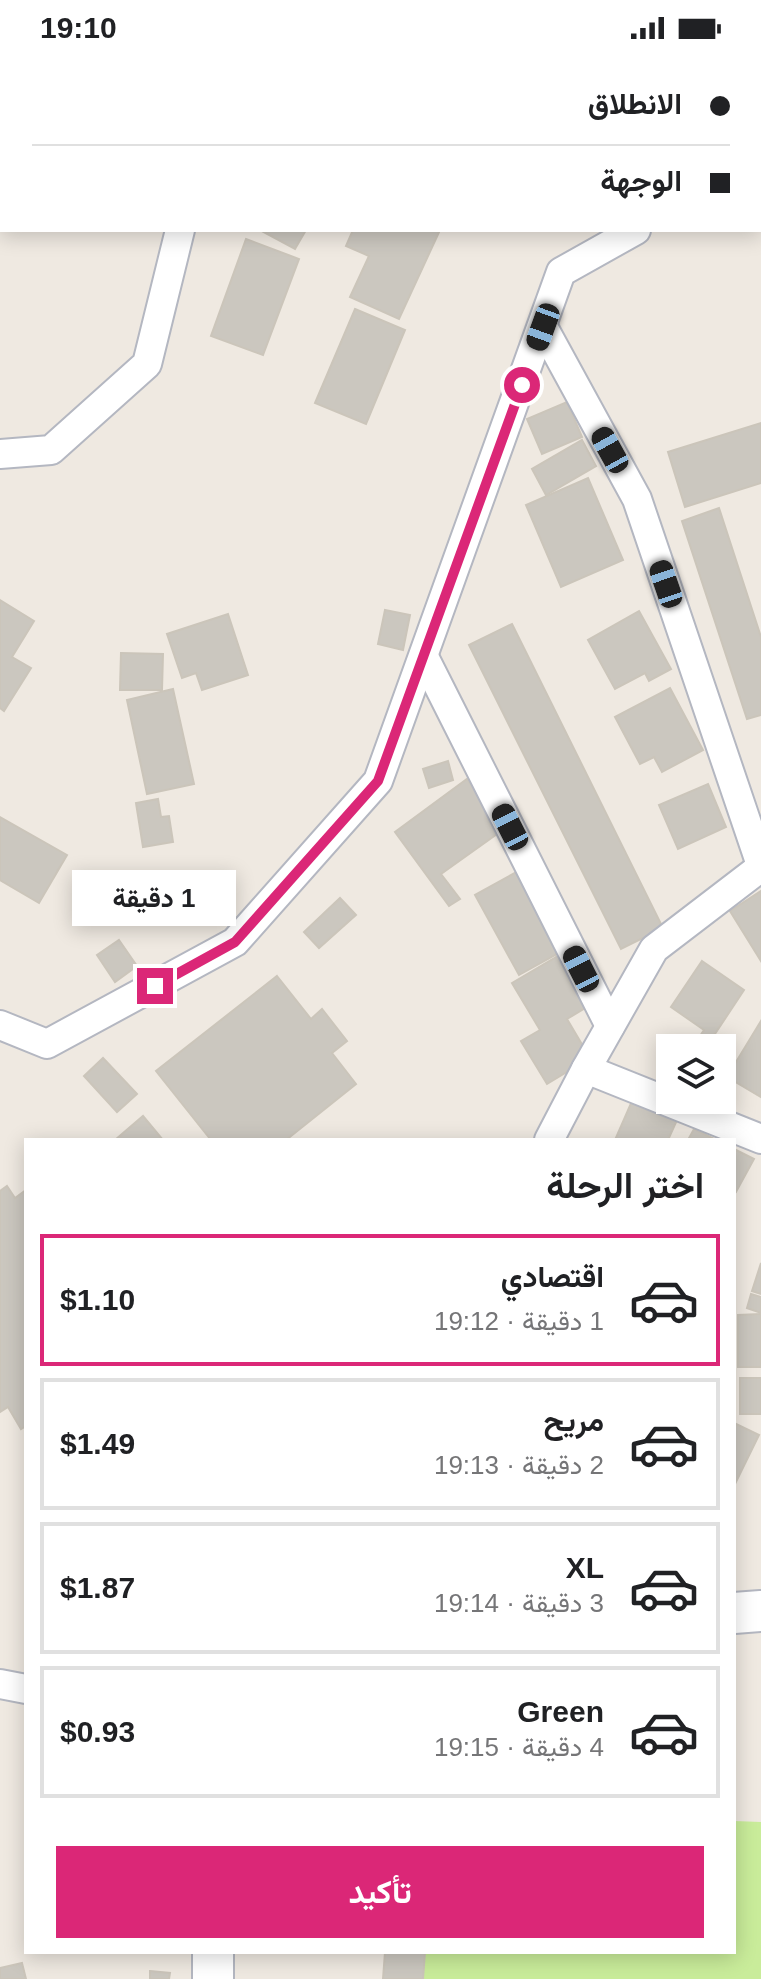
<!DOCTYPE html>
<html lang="ar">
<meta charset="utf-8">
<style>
:root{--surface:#fff;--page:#f2f2f2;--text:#202124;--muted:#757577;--line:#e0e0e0;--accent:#db2777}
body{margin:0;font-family:Helvetica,Vazirmatn,sans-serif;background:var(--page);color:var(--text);direction:rtl;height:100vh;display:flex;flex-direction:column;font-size:30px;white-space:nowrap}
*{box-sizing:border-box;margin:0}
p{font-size:26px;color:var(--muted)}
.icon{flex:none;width:44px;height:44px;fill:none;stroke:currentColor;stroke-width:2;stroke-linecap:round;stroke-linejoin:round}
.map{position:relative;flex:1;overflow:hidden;direction:ltr}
.details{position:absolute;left:24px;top:1082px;width:712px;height:816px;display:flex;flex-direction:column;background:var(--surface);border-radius:0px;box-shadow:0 4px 20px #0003;direction:rtl}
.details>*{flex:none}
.top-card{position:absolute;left:0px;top:0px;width:762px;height:176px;box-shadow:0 4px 20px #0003;direction:rtl;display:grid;align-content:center;height:176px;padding:0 32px;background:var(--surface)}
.tools{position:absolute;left:656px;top:978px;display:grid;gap:16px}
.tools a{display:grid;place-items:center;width:80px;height:80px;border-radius:0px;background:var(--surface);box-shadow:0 4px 20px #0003;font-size:40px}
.end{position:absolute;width:36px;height:36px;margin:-18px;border:10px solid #db2777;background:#fff;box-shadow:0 0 0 4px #fff}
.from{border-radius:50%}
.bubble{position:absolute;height:56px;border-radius:0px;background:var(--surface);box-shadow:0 4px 20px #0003;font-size:26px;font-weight:700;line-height:56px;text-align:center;direction:rtl}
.car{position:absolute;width:24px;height:48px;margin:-24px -12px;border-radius:10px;box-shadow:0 0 6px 2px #0007;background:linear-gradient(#222 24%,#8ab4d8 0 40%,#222 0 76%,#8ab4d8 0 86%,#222 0)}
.top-card b{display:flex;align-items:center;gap:28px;height:76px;font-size:30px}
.top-card b+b{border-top:2px solid var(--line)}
.top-card i{width:20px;height:20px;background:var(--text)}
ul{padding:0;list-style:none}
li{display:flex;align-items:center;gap:24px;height:132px;margin:0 16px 12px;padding:0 16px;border:4px solid var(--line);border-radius:0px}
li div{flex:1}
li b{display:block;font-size:30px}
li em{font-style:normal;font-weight:700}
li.active{border-color:var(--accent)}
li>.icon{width:72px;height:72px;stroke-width:1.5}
h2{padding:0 32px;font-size:36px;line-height:96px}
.button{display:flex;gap:16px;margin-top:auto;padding:16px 32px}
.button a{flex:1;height:92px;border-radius:0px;background:var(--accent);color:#fff;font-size:32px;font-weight:700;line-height:92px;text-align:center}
.status{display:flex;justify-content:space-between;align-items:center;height:56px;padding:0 40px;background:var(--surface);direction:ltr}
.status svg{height:22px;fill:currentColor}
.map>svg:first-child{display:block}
.pitch{fill:#c9ec9a}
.building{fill:#cbc7bf;stroke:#cbc5ba;stroke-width:2}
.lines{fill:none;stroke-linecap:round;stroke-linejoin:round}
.street-casing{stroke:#b4b7c1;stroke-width:32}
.secondary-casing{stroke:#b4b7c1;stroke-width:44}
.street{stroke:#fff;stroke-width:28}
.secondary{stroke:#fff;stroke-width:40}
.route{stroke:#db2777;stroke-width:10}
</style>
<div class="status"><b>19:10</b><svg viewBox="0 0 49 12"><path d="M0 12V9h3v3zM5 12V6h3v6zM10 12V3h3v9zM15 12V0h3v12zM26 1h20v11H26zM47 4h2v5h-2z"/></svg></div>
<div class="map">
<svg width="761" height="1923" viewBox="0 0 761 1923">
<rect width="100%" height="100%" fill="#efe9e1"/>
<!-- pitch -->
<path class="pitch" d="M734,1765L761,1766V1923H384L385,1896H734Z"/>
<!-- building -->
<g class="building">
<path d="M305,0H361L304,2Z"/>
<path d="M260,174H306L295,193Z"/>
<path d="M353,174H440L399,263L350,241L369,200L346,190Z"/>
<path d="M246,183L299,203L263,299L211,280Z"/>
<path d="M355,253L405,274L366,368L315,347Z"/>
<path d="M567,346L582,381L542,398L527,363Z"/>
<path d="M761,367V427L685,451L668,396Z"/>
<path d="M582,384L596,410L546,439L532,413Z"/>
<path d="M588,422L623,504L561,531L526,449Z"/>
<path d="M719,452L761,581V659L747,663L682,465Z"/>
<path d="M0,544L34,565L12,601L31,612L4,655L0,652Z"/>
<path d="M385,554L410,559L403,594L378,588Z"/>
<path d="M639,555L671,613L649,625L645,617L615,633L588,584Z"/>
<path d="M228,558L248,619L202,634L196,617L182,622L167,578Z"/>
<path d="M512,568L663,872L621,893L469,589Z"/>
<path d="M121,597L163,598L162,634H120Z"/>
<path d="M670,632L703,694L662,716L654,701L640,708L615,661Z"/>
<path d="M173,633L194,728L147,738L127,644Z"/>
<path d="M448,705L453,724L429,732L423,713Z"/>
<path d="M467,723L504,773L441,818L460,843L449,850L395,776Z"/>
<path d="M708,728L726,771L678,793L659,749Z"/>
<path d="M158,743L161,761L169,760L173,786L143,791L136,747Z"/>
<path d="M0,761L67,799L39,847L0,824Z"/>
<path d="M520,814L564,894L519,919L475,839Z"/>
<path d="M761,835V905L730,855Z"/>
<path d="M340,842L356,859L319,892L304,876Z"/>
<path d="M119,884L137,910L115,926L97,899Z"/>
<path d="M558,900L587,951L567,963L590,1002L547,1028L521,985L540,974L512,927Z"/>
<path d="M702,905L744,934L709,987L716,992H692L704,974L671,951Z"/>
<path d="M277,920L311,963L322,953L347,985L332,997L356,1028L286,1084H211L156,1015Z"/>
<path d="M761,965V1041L727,1021Z"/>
<path d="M103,1002L137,1038L117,1056L84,1020Z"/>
<path d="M632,1045L677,1064L668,1084H615Z"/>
<path d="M143,1060L163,1084H115Z"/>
<path d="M694,1073L716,1084H688Z"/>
<path d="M734,1093L754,1103L736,1136L734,1135Z"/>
<path d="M7,1130L15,1142L26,1134V1370L21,1373L8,1351L0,1356V1135Z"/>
<path d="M761,1207V1238L752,1235Z"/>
<path d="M751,1238L761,1241V1257L747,1252Z"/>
<path d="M761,1258V1311H738V1259Z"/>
<rect x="740" y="1322" width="21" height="36"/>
<path d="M734,1367L759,1379L734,1430Z"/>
<path d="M385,1896H425L423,1923H383Z"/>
<path d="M22,1907L26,1923H0V1912Z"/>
<path d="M150,1915L170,1917L169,1923H150Z"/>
</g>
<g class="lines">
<defs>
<g id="street">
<path d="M229,2L230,0"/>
<path d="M760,108L761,109"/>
<path d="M543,271L637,443L761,809"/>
<path d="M0,398L51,394L147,308L180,174"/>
<path d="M424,601L610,970"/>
<path d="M761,811L654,893L586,1013L761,1083"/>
<path d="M0,969L47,988L235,886L378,725L561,216L636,174"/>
<path d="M549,1084L586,1013"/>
<path d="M0,1628L26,1633"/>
</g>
<g id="secondary">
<path d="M734,1557L761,1555"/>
<path d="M213,1923V1896"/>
</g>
</defs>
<!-- street casing -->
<use href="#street" class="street-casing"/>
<!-- secondary casing -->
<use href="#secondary" class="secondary-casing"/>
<!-- street -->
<use href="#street" class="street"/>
<!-- secondary -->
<use href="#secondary" class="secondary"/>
</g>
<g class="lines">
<!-- route -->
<path class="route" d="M155,930L235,886L378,725L522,329"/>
</g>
</svg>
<div class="tools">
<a><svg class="icon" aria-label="layers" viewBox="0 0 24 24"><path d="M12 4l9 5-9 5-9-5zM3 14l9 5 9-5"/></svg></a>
</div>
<i class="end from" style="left:522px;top:329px"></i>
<i class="end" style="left:155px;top:930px"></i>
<div class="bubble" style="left:72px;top:814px;width:164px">1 دقيقة</div>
<i class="car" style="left:543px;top:271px;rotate:200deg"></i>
<i class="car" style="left:610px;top:394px;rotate:331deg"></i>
<i class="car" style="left:666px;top:528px;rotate:341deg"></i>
<i class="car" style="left:510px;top:771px;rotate:333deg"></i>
<i class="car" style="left:581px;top:913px;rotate:333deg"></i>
<div class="top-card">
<b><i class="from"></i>الانطلاق</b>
<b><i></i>الوجهة</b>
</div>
<section class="details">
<h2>اختر الرحلة</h2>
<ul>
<li class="active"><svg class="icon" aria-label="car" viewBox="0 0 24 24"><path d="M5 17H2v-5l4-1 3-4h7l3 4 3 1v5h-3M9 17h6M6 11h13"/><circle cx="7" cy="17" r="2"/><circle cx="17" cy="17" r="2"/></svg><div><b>اقتصادي</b><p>1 دقيقة · 19:12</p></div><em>$1.10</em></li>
<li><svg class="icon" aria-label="car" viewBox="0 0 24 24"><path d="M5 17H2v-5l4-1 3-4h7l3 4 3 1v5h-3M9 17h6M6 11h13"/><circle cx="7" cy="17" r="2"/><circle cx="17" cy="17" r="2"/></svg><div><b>مريح</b><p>2 دقيقة · 19:13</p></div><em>$1.49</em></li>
<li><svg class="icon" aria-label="car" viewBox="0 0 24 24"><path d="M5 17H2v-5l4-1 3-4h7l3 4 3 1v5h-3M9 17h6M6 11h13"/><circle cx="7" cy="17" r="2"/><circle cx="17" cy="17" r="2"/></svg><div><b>XL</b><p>3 دقيقة · 19:14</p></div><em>$1.87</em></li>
<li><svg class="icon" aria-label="car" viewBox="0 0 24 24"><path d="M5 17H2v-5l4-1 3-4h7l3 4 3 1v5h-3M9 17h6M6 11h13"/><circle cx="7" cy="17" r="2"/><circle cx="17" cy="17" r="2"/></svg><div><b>Green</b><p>4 دقيقة · 19:15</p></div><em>$0.93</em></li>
</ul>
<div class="button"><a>تأكيد</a></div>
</section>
</div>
